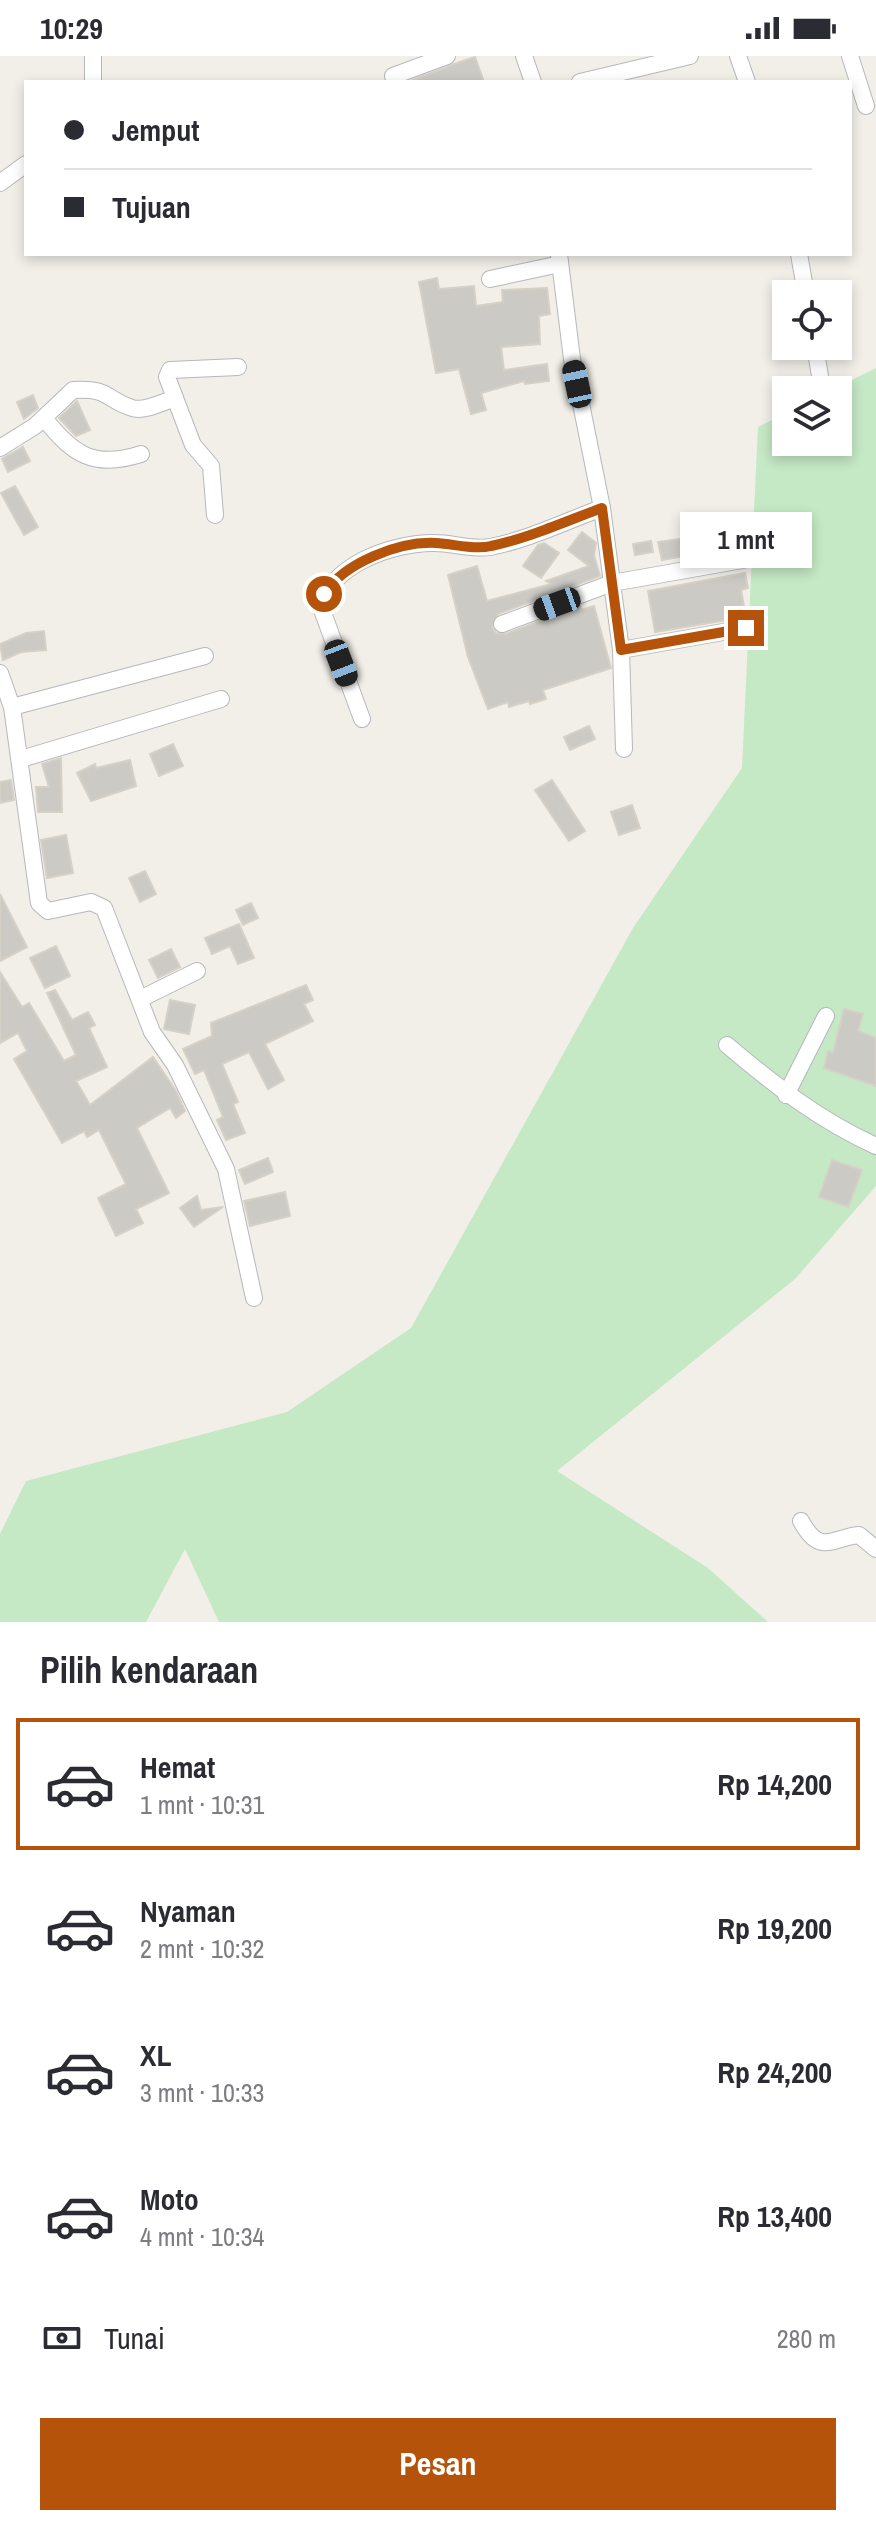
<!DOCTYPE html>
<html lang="id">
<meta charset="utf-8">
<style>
:root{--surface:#fff;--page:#f2f2f3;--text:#2b2b33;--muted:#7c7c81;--line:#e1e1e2;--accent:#b45309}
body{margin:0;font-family:"Archivo Narrow",sans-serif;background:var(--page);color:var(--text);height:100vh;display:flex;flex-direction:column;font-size:30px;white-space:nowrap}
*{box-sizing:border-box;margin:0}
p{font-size:26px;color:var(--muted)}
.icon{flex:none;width:44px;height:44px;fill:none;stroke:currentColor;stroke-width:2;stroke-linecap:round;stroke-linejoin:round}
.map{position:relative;height:1566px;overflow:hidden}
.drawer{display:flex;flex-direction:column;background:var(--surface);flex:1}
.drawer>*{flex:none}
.hud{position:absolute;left:24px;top:24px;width:828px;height:176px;border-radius:0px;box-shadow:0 4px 12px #0003;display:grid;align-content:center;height:176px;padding:0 40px;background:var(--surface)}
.controls{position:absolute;left:772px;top:224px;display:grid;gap:16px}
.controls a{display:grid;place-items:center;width:80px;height:80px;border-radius:0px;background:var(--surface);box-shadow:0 4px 12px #0003;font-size:40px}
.end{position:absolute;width:36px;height:36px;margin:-18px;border:10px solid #b45309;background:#fff;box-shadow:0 0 0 4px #fff}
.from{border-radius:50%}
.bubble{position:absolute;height:56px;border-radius:0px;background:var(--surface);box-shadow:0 4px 12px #0003;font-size:26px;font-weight:700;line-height:56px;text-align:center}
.car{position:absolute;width:24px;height:48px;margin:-24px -12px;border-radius:10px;box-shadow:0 0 6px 2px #0007;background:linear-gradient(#222 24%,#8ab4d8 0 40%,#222 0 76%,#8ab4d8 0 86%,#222 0)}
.hud b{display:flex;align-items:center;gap:28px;height:76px;font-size:30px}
.hud b+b{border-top:2px solid var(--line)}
.hud i{width:20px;height:20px;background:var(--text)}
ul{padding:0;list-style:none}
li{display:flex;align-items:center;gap:24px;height:132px;margin:0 16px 12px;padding:0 24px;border:4px solid transparent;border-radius:0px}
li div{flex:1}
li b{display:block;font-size:30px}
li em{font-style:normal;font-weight:700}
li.on{border-color:var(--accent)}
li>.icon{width:72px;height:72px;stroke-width:1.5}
h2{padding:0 40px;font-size:36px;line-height:96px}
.pay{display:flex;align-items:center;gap:20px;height:88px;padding:0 40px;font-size:30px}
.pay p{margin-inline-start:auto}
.cta{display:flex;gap:16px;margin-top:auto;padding:16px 40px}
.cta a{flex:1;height:92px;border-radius:0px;background:var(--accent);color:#fff;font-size:32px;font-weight:700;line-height:92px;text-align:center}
.status{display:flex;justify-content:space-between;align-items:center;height:56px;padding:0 40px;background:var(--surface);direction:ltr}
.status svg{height:22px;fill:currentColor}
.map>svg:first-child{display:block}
.green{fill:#c5e8c5}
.building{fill:#cccac5;stroke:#d6d1c6;stroke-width:2}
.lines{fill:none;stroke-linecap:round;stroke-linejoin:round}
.street-casing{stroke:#b5b8bc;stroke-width:18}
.street{stroke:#fff;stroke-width:16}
.route{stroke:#b45309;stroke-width:10}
</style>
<div class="status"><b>10:29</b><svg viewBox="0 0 49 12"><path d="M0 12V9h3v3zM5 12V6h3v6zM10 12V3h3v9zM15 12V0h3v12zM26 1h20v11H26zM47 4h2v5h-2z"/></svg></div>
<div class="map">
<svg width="876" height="1566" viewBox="0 0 876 1566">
<rect width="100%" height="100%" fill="#f1efe8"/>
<!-- green -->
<path class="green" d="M876,312V1130L795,1223L557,1415L708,1512L768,1566H219L185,1493L146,1566H0V1478L26,1425L287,1356L411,1272L633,872L742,712L758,371L786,357V386H838V334H832Z"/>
<!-- building -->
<g class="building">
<path d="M475,1L484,26H408L454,8Z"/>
<path d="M437,222L439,233L474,230L476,250L503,246L502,234L547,232L550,258L539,260L540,288L501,291L504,314L547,308L549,325L525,328L524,325L481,337L486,354L471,358L459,313L436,317L419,226Z"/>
<path d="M33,339L38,352L24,363L17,346Z"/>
<path d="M77,345L90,374L76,380L59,362Z"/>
<path d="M23,391L30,405L8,416L2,403Z"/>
<path d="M15,430L38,471L24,479L1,437Z"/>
<path d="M742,474L745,489L662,504L658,486Z"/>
<path d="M582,476L596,487L594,499L600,520L498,558L492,571L496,577L505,578L580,550L581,554L594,550L611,612L543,634L546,643L530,648L529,645L509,651L508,646L488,653L468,601L448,519L477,510L487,545L551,528L546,525L589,510L568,494Z"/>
<path d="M651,485L653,496L635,499L633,488Z"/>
<path d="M544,487L559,497L541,522L523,510L538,489Z"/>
<path d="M745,517L748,532L741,534L746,561L655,576L648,535Z"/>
<path d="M44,575L46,594L21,596L3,604L0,588L26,577Z"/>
<path d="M589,670L595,683L570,694L564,681Z"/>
<path d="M173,688L183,710L159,720L150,698Z"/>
<path d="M61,702L62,756H38L36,731H49L42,708Z"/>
<path d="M130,704L136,730L91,745L77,717L95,708L96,712Z"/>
<path d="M11,724L14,744L0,747V726Z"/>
<path d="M552,724L585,775L569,785L535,734Z"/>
<path d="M632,749L640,772L619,779L611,756Z"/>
<path d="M66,779L73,817L47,822L41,784Z"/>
<path d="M145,815L156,838L140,846L129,822Z"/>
<path d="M0,838L27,891L0,905Z"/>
<path d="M251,847L258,862L243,869L236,854Z"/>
<path d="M239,868L254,902L238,908L230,890L212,898L205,882Z"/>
<path d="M56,890L70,920L45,932L30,902Z"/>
<path d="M171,893L180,911L158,922L149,904Z"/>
<path d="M0,916L22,951L29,947L64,1005L76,999L47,937L55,934L72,964L88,956L95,969L89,972L107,1011L76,1025L90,1049L153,1001L176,1035L185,1055L176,1062L170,1052L137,1072L169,1137L136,1153L143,1167L116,1180L98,1142L126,1128L99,1074L87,1081L84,1075L62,1087L14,1003L27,995L18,977L0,987Z"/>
<path d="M306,929L313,944L304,948L313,965L265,988L284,1024L268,1033L249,996L222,1008L238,1046L233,1048L245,1077L226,1084L217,1064L223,1061L204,1014L195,1018L183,993L212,980L211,967Z"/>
<path d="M170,944L195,949L189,978L164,973Z"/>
<path d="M844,953L863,958L858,975L876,982V1030L824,1012L828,995L833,997Z"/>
<path d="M268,1102L273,1116L245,1128L239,1114Z"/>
<path d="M832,1104L862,1114L848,1151L819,1141Z"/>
<path d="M285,1136L290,1160L250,1170L244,1145Z"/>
<path d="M197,1140L201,1154L223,1151L194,1171L180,1152Z"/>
</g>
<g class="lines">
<defs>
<g id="street">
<path d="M93,0V26"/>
<path d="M524,0L533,26"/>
<path d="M738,0L747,26"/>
<path d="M850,0L866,50"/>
<path d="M393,20L447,0"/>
<path d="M580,26L690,0"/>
<path d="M0,127L26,108"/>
<path d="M559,198L572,303L602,452L612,527L621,594L624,693"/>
<path d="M799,198L806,238"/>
<path d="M490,223L560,208"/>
<path d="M815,290L822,332"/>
<path d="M175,342L193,389L211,410L215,459"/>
<path d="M44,362C73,399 94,413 141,398"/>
<path d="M0,392L35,370L73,334C111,332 104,343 132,352C144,356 163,346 175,342L167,321L170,314L238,311"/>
<path d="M502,568L612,527L748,503"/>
<path d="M621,594L746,572"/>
<path d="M0,617L12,651L39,847L48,855L91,846L104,852L152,976L175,1009L226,1113L254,1242"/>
<path d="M12,651L205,600"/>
<path d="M362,663L322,554C326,509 395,486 435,487C452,487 473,494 490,491C528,484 566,465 602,452"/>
<path d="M21,703L221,643"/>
<path d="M140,943L197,915"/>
<path d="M727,989C774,1029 819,1064 876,1090"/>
<path d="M786,1039L826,960"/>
<path d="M801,1465C820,1500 831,1482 859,1479L876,1493"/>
</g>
</defs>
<!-- street casing -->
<use href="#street" class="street-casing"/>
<!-- street -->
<use href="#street" class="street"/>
</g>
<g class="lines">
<!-- route -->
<path class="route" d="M324,538C344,507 399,485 436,487C454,488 475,494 491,490C529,482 566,465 602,452L621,594L746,572"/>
</g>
</svg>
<div class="controls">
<a><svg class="icon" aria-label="locate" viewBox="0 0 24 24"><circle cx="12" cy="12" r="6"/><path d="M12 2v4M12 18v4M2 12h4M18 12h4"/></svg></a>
<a><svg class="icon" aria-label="layers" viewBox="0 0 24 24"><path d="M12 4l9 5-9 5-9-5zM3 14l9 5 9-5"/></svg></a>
</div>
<i class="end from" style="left:324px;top:538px"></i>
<i class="end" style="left:746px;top:572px"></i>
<div class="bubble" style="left:680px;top:456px;width:132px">1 mnt</div>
<i class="car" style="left:577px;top:328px;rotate:348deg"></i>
<i class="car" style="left:557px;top:548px;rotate:250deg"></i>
<i class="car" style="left:341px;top:607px;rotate:159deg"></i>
<div class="hud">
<b><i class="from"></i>Jemput</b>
<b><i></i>Tujuan</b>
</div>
</div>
<section class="drawer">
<h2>Pilih kendaraan</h2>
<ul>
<li class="on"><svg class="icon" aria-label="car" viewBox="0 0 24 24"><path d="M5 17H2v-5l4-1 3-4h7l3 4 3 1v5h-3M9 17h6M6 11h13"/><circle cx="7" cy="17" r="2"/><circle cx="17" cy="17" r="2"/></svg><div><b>Hemat</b><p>1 mnt · 10:31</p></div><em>Rp 14,200</em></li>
<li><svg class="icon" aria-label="car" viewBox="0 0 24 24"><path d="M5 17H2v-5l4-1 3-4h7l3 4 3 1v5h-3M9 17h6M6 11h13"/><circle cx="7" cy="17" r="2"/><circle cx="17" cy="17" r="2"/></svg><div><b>Nyaman</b><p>2 mnt · 10:32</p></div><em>Rp 19,200</em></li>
<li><svg class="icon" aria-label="car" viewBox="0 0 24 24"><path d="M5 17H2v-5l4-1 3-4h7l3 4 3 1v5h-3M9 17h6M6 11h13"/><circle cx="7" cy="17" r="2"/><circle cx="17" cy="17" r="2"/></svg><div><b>XL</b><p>3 mnt · 10:33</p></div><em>Rp 24,200</em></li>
<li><svg class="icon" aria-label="car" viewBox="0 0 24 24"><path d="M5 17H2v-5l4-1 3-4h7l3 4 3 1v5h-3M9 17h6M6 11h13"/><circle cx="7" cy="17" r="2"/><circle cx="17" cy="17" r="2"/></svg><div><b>Moto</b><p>4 mnt · 10:34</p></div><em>Rp 13,400</em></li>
</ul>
<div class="pay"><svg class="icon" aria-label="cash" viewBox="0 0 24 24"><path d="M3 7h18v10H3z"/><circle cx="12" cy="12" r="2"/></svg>Tunai<p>280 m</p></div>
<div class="cta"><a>Pesan</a></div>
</section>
